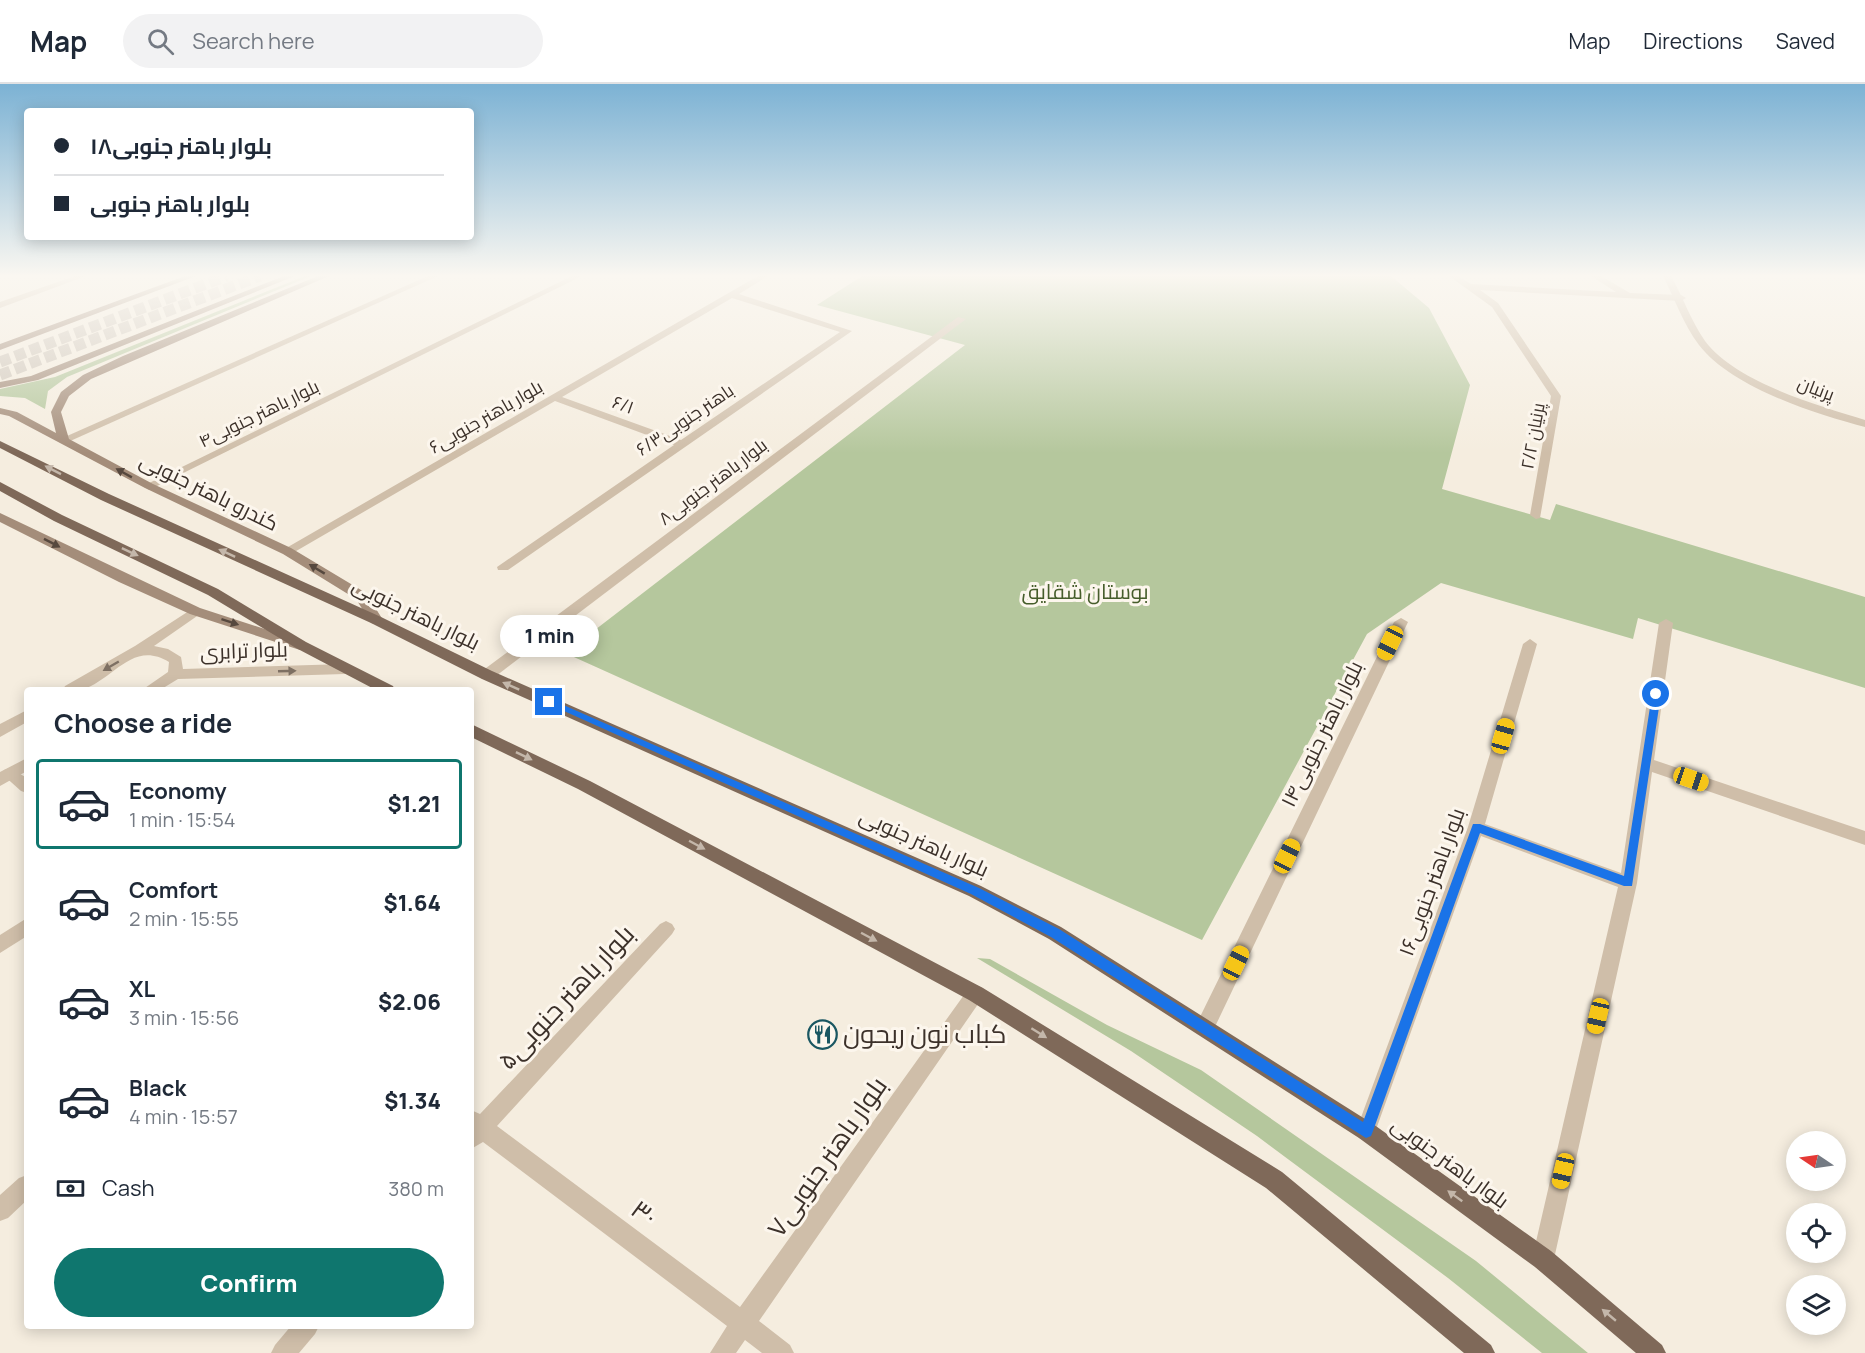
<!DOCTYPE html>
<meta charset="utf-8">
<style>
:root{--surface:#fff;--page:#f2f2f3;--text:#1f2937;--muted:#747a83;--line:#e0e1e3;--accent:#0f766e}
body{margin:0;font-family:Manrope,Cairo,sans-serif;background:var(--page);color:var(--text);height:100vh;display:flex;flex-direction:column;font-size:22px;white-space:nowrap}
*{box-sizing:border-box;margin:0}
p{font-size:20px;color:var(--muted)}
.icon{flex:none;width:33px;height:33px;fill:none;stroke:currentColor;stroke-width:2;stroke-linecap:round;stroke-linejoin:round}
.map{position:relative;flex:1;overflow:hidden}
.drawer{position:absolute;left:24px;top:603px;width:450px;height:642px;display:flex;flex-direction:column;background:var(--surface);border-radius:6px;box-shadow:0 3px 15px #0003}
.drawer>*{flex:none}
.hud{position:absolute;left:24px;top:24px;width:450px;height:132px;border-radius:6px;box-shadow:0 3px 15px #0003;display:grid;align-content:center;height:132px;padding:0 30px;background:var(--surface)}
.needle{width:39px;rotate:283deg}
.buttons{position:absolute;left:1786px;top:1047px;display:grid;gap:12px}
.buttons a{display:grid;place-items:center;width:60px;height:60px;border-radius:50%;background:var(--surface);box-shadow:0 3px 15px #0003;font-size:30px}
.end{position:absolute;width:27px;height:27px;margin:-14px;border:8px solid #1a73e8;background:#fff;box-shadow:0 0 0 3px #fff}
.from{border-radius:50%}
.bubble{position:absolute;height:42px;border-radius:21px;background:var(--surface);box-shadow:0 3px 15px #0003;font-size:20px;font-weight:800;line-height:42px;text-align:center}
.car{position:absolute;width:18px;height:36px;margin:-18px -9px;border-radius:8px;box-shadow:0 0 4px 2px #0007;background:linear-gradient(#f5c518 24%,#345 0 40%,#f5c518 0 76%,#345 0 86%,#f5c518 0)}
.hud b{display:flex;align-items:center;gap:21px;height:57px;font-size:22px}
.hud b+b{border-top:2px solid var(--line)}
.hud i{width:15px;height:15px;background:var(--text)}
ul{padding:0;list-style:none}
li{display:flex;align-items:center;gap:18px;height:90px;margin:0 12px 9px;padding:0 18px;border:3px solid transparent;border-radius:6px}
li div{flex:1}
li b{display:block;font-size:22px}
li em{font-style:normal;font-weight:800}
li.on{border-color:var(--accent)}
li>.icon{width:54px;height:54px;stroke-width:1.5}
h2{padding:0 30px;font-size:27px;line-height:72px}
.pay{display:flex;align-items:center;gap:15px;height:66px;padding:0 30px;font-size:22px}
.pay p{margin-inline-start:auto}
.button{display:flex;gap:12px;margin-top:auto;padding:12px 30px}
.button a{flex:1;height:69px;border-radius:36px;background:var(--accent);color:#fff;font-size:24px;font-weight:800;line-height:69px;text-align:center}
header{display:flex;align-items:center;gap:36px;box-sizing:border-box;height:84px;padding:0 30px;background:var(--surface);border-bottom:2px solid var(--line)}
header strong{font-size:28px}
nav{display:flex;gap:33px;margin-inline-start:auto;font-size:21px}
.search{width:420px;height:54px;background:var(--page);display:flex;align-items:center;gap:15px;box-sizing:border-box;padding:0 21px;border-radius:33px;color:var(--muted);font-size:22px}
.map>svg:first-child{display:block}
.green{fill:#b5c79d}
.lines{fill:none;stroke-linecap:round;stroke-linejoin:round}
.trunk-tunnel{stroke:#d0c7bb;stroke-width:11;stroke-dasharray:11 5;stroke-linecap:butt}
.minor{fill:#cfbea9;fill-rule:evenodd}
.tertiary{fill:#cfbea9;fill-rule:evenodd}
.secondary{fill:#a48d7a;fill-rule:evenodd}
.primary{fill:#7f6959;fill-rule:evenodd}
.oneway{fill:#c4b7aa}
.oneway2{fill:#56483e}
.oneway3{fill:#7e7063}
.route{fill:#1a73e8}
.labels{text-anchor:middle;stroke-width:6;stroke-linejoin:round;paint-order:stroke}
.far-street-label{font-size:18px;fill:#3c312a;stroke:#fcf6ed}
.street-label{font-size:21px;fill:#3c312a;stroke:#fcf6ed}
.park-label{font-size:21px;fill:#465d2b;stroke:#fcf6ed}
.near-street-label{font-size:26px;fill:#3c312a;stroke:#fcf6ed}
.near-poi-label{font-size:26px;fill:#3c312a;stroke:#fcf6ed;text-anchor:start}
</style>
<header>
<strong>Map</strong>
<div class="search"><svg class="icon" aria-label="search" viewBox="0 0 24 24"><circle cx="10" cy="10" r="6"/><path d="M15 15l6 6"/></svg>Search here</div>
<nav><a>Map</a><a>Directions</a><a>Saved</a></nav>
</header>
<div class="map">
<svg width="1865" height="1269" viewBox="0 0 1865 1269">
<rect width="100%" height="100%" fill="#f5eddf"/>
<!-- green -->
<g class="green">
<path d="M305,192H311L67,293L48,307L45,325L25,314L0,312V305L55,293Z"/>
<path d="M862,192H1391L1429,224L1470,301L1442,405L1550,436L1556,420L1865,513V604L1638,534L1633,555L1441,499L1367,550L1202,856L565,569L965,261L817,221Z"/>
<path d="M977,874L990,875L1107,941L1201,986L1476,1177L1588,1269H1542L1448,1194L1257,1052L1131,967Z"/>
</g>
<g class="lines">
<!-- trunk-tunnel -->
<g class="trunk-tunnel">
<path d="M0,278L227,192"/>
<path d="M0,291L260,192"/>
</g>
<!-- minor -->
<g class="minor">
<path d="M75,192H86L0,224V218Z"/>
<path d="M428,192H438L68,358L64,359L58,356Z"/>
<path d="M572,192H582L153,404L149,406L143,402Z"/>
<path d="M758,192H768L739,210L852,247L508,486H498L497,483L674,361L555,317L291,470L287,471L281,467ZM732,214L840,248L681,356L562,313Z"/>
<path d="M1449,192H1458L1471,200L1616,208L1591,192H1601L1630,209L1681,211L1686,214L1681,217L1480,206L1498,219L1561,312L1540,434L1536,435L1530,431L1551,312L1492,223Z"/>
<path d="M958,233L966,235L492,595H482L480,591L482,587Z"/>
<path d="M1401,534L1408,538L1212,949L1205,952L1198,949L1195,943L1198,937L1394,538Z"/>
<path d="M1666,535L1673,539L1654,676L1865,747V761L1652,688L1637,799L1554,1175L1551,1183L1543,1186L1535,1183L1532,1175L1618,803L1481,752L1373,1054L1366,1057L1359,1054L1356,1047L1468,743L1523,560L1530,555L1537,560L1485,740L1621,789L1659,539Z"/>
<path d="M10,684L27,694V709L21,707L2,690L4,686Z"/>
<path d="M27,834V852L0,869V851Z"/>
<path d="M666,837L672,840L675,845L672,850L497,1042L740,1223L969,904L976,901L983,904L985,910L759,1237L790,1261L794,1269H762L745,1256L736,1269H710L727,1242L483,1058L471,1065V1026L480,1030L660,840Z"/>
<path d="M27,1091V1116L8,1134L0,1137V1111L19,1094Z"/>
<path d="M291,1242H319L315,1250L299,1269H271L275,1261Z"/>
</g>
<!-- tertiary -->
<g class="tertiary">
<path d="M1663,192H1671C1683,213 1691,237 1705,257C1737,299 1817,321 1865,336V343C1815,330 1731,303 1699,261C1683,240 1675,215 1663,192Z"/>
<path d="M195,523L202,527L200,530L154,562L168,565L181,573L183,585L345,580L352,585L345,590L178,595L160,606H142L168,588L169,578C132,555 113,597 81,606C76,607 68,606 63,606L65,602L135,562Z"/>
<path d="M27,626V638L0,653V640Z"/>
<path d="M27,674V687L0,702V688Z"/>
</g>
<!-- secondary -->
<g class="secondary">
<path d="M185,192H196L0,266V260Z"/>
<path d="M284,192H295L38,296L0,304V298L31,292Z"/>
<path d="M318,192H329L91,295L69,312L61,328L69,355L153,400L291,464L366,509L383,536L376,540L371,539L356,515L283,470L145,404L9,332L0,330V324L17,328L56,349L51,328L61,308L83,291L123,272Z"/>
<path d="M0,429L200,524L305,558L307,561L300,566L190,530L119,498L0,438Z"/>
</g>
<!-- primary -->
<g class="primary">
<path d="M0,357L109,410L381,533L492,587L981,802L1061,843L1373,1040L1551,1167L1662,1261L1666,1269H1636L1535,1183L1359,1054L1049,855L969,812L482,595L371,539L101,416L0,364Z"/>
<path d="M0,398L62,431L218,505L306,558L393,602L395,606H376L296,564L208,511L54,437L0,407Z"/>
<path d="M471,640L590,697L983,904L1282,1088L1491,1261L1495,1269H1464L1266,1104L969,916L578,705L471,653Z"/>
</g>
</g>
<!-- one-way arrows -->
<defs><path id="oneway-solid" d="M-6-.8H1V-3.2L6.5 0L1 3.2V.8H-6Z" transform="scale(1.5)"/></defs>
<g class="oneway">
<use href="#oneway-solid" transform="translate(53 386) rotate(-153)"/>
<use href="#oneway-solid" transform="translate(130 468) rotate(25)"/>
<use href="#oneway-solid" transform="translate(227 469) rotate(-155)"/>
<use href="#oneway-solid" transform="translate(511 602) rotate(-156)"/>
<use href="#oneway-solid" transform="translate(524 672) rotate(26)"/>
<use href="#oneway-solid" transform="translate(697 761) rotate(28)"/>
<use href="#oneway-solid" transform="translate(869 853) rotate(28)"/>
<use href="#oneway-solid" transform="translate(1039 949) rotate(32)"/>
<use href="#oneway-solid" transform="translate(1455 1112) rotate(-144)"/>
<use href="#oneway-solid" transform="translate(1609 1231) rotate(-140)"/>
</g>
<g class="oneway2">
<use href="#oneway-solid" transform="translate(124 389) rotate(-151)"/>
<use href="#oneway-solid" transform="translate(52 459) rotate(27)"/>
<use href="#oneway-solid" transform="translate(317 485) rotate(-149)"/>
<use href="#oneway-solid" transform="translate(230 538) rotate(18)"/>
</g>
<g class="oneway3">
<use href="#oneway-solid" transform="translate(111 582) rotate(150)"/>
<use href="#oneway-solid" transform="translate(287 587) rotate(-2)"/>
</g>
<!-- sky -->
<linearGradient id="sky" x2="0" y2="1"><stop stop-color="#7cb2d4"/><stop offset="0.52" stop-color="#faf7f1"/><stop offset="1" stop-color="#faf7f1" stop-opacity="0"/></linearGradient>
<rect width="1865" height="369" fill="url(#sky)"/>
<!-- route -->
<path class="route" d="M1656,606L1661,610L1632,802H1624L1480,749L1373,1047L1371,1052L1366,1054L1051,853L971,810L544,618L549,615L552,616L979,804L1059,845L1363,1038L1473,740H1480L1624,792L1652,610Z"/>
<!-- icons -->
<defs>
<symbol id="restaurant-ring" viewBox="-11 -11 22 22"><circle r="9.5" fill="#fcf6ed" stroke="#1a5762" stroke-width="1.5"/><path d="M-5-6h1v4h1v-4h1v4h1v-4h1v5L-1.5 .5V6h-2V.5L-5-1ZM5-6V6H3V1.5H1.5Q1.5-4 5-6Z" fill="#1a5762"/></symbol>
</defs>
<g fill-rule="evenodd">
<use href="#restaurant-ring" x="806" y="934" width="33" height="33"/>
</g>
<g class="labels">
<!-- far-street labels -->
<g class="far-street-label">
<text transform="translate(1816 305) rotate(21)" y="6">پرنیان</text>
<text transform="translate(623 321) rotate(20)" y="6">۶/۱</text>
<text transform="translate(259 330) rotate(-26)" y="6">بلوار باهنر جنوبی۴</text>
<text transform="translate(486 333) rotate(-30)" y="6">بلوار باهنر جنوبی۶</text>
<text transform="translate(685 336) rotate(-34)" y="6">۶/۳باهنر جنوبی</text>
<text transform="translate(1533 352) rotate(-80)" y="6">پرنیان ۲/۲</text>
<text transform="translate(713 398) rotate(-37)" y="6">۸بلوار باهنر جنوبی</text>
</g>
<!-- street labels -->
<g class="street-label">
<text transform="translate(209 408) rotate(26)" y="7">کندرو باهنر جنوبی</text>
<text transform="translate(416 530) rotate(26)" y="7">بلوار باهنر جنوبی</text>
<text transform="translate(244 567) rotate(-2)" y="7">بلوار ترابری</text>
<text transform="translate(1322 650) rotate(-64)" y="7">بلوار باهنر جنوبی۱۴</text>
<text transform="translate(924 759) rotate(24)" y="7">بلوار باهنر جنوبی</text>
<text transform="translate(1432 798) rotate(-70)" y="7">بلوار باهنر جنوبی۱۶</text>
<text transform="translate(1450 1079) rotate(36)" y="7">بلوار باهنر جنوبی</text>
</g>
<!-- park labels -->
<g class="park-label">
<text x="1085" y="515">بوستان شقایق</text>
</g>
<!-- near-street labels -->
<g class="near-street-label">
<text transform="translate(566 913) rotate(-47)" y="9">۵بلوار باهنر جنوبی</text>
<text transform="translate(827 1073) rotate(-55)" y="9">بلوار باهنر جنوبی۷</text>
<text transform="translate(644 1129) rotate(37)" y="9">۳۰</text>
</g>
<!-- near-poi labels -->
<g class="near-poi-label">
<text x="843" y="959">کباب نون ریحون</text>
</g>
</g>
</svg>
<div class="buttons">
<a><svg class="needle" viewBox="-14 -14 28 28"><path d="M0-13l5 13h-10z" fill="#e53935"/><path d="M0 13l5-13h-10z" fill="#747a83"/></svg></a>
<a><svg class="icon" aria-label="locate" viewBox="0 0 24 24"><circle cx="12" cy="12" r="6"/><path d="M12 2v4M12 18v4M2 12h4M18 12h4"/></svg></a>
<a><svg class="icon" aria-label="layers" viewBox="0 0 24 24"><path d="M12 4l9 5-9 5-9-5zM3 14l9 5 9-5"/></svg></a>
</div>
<i class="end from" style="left:1656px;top:610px"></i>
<i class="end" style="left:549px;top:618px"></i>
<div class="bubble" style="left:500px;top:531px;width:99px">1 min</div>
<i class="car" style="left:1390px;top:559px;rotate:206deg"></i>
<i class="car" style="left:1503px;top:652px;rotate:16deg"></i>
<i class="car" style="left:1691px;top:695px;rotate:109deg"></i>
<i class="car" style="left:1287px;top:772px;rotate:26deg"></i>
<i class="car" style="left:1236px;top:879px;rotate:26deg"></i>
<i class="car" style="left:1598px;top:932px;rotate:193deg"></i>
<i class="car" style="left:1563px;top:1087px;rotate:193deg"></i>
<div class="hud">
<b><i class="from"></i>۱۸بلوار باهنر جنوبی</b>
<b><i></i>بلوار باهنر جنوبی</b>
</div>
<section class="drawer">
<h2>Choose a ride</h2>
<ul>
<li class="on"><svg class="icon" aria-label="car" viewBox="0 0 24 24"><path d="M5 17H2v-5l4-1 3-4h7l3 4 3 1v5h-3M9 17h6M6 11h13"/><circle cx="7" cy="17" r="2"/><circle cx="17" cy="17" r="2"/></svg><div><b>Economy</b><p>1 min · 15:54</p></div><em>$1.21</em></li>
<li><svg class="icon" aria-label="car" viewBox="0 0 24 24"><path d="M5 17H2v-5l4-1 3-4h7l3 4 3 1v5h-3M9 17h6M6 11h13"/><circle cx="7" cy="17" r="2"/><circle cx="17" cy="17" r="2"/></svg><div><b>Comfort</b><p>2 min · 15:55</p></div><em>$1.64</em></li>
<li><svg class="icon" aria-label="car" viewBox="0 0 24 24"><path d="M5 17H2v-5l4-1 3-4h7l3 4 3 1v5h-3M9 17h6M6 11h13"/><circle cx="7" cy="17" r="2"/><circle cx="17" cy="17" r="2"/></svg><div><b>XL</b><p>3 min · 15:56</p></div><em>$2.06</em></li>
<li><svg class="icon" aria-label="car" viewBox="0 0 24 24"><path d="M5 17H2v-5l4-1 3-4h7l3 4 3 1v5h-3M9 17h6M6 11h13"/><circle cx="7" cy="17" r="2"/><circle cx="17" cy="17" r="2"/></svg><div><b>Black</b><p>4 min · 15:57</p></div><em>$1.34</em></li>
</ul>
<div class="pay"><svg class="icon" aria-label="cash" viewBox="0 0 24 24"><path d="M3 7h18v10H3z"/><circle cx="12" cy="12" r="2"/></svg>Cash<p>380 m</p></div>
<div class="button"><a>Confirm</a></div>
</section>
</div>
